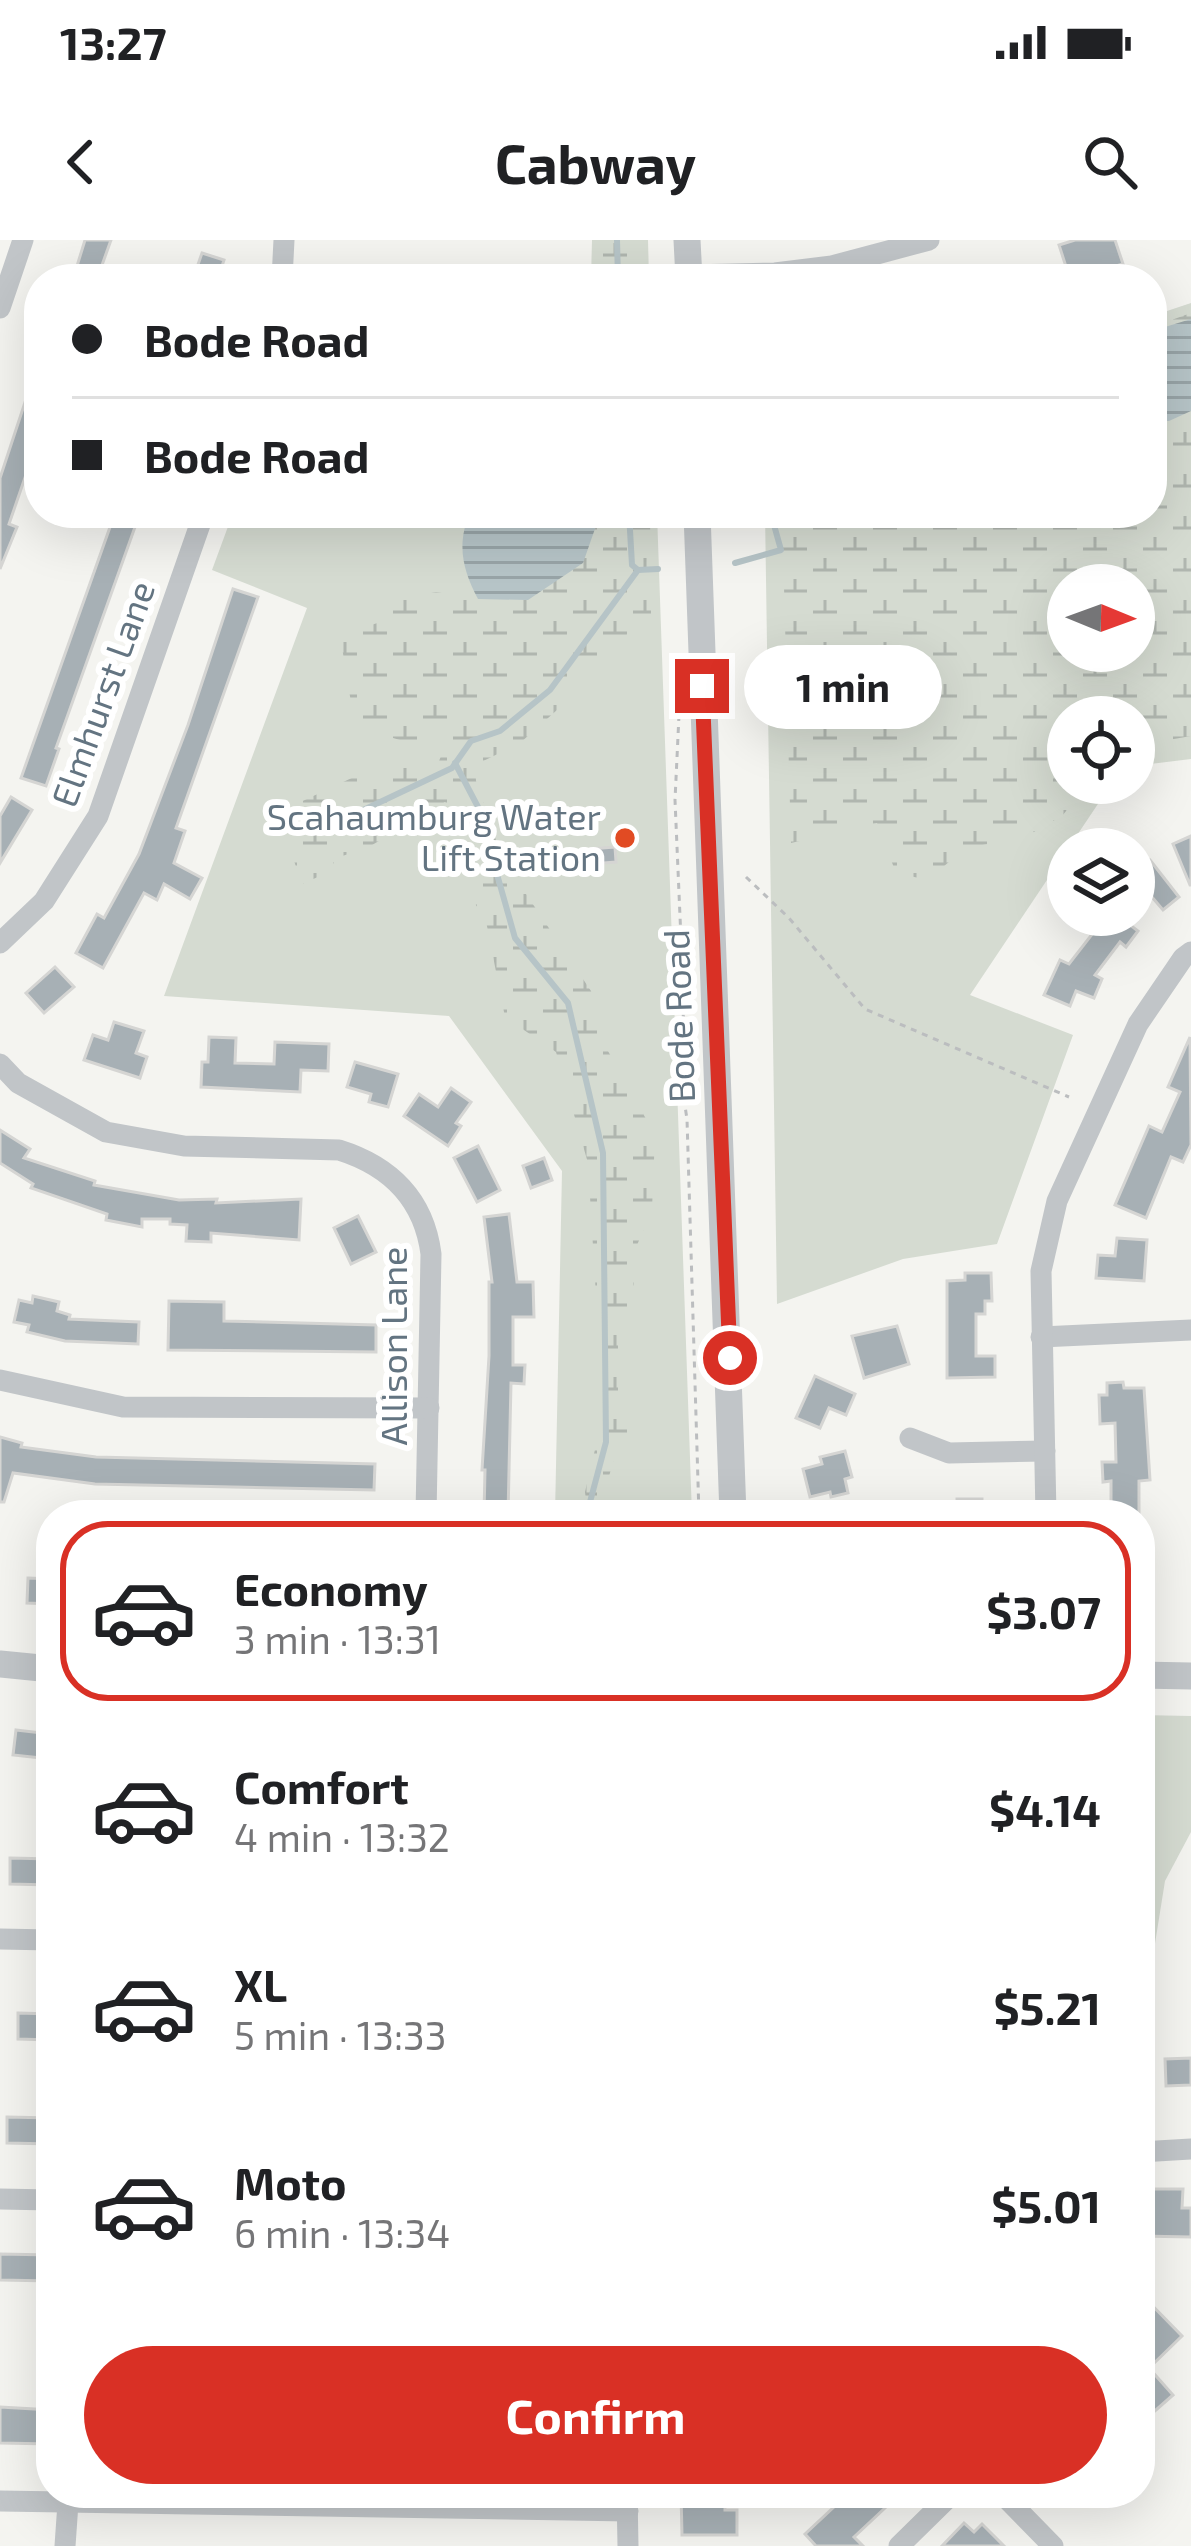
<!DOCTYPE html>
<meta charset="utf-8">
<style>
:root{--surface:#fff;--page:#f6f6f6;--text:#202124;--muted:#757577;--line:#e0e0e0;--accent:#d93025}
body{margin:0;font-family:"Exo 2",sans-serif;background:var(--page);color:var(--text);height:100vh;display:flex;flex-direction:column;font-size:45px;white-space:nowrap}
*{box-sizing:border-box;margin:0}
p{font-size:39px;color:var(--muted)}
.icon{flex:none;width:66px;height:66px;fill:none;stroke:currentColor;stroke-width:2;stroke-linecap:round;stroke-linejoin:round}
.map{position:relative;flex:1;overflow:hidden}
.drawer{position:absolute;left:36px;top:1260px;width:1119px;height:1008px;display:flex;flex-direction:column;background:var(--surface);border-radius:48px;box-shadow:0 12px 48px #0002}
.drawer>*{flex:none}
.guide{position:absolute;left:24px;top:24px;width:1143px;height:264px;border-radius:48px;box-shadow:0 12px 48px #0002;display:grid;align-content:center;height:264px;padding:0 48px;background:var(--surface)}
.needle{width:78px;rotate:91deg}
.fabs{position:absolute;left:1047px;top:324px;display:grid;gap:24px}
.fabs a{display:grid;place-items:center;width:108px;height:108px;border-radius:50%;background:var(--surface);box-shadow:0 12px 48px #0002;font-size:60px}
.end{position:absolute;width:54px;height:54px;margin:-27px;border:15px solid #d93025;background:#fff;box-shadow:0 0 0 6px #fff}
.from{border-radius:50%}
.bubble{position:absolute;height:84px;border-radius:42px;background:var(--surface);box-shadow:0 12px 48px #0002;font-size:39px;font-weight:700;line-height:84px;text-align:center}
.guide b{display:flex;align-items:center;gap:42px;height:114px;font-size:45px}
.guide b+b{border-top:3px solid var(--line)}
.guide i{width:30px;height:30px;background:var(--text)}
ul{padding:21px 0 0;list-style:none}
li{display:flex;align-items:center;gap:36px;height:180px;margin:0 24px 18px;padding:0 24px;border:6px solid transparent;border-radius:48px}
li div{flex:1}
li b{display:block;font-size:45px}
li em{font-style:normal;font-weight:700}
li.active{border-color:var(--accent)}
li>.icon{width:108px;height:108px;stroke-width:1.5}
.button{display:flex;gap:24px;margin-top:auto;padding:24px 48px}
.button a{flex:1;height:138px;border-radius:72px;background:var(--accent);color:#fff;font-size:48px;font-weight:700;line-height:138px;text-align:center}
.status{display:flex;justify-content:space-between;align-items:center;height:84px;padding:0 60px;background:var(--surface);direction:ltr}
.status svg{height:33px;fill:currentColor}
header{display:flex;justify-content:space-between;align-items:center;height:156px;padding:0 48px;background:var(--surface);font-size:54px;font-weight:700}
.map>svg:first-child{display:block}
.green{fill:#d5dbd1;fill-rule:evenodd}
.wetland{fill:url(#wetland-marsh);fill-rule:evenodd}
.water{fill:url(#water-rules)}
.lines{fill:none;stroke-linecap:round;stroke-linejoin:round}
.stream{stroke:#b6c4c7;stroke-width:6}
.building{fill:#a7b0b5;stroke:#d5d5d3;stroke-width:3}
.path{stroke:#bbbdbf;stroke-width:3;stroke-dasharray:6 6;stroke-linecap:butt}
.minor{stroke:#c1c5c8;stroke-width:21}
.tertiary{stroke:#c1c5c8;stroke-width:27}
.route{stroke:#d93025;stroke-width:15}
.poi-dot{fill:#e14b23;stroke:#fff;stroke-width:4.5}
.labels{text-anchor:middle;stroke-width:12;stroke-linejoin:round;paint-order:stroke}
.street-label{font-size:36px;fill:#637481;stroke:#fff}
.poi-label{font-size:36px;fill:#637481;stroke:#fff;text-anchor:end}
</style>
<div class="status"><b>13:27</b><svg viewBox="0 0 49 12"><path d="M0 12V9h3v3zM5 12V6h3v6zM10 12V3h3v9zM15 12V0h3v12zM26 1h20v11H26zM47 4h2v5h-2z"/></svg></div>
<header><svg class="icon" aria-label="back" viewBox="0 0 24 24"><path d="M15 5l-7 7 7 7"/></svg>Cabway<svg class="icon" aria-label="search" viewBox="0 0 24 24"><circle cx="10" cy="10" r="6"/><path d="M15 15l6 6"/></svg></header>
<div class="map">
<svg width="1191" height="2306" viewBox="0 0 1191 2306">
<defs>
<pattern id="wetland-marsh" width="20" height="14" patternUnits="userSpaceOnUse" patternTransform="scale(3)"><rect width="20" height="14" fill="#d5dbd1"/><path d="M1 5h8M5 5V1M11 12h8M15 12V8" fill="none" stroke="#b0b6af"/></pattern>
<pattern id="water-rules" width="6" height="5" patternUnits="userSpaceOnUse" patternTransform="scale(3)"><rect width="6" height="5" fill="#b6c4c7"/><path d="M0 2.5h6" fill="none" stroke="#98a4a7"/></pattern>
</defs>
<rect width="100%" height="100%" fill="#f4f4f0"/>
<!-- green -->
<g class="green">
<path d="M1191,63V519L1134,526V477H1068V543H1112L970,755L1073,795L997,1004L903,1019L777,1064L765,273H1152V76ZM1068,345H1134V411H1068Z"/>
<path d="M233,273H657L692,1275H555L562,931L449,776L164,756L307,368L212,330Z"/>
<path d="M1140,1475L1191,1476V1592L1165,1641L1141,1791L1144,1883L1140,1882Z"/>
</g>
<!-- wetland -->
<g class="wetland">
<path d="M592,0H648L649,39H591Z"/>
<path d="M1191,73V496L1134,506V477H1068V543H1089L1062,576L1023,598L965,608L928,640L896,633L877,583L791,603L782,273H1152V87ZM1068,345H1134V411H1068Z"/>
<path d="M594,273H650L651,375L592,423L557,470L520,503L475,525L476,541L502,618L591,751L599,795L655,895L652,969L635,1010L633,1054L618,1099V1159L630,1192V1204L616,1211L605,1251L607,1275H588L585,1252L597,1201L599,1106L588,923L556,812L505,777L486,681L476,665L456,572L445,562L367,608L336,618L329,632L302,644L284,592L292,566L373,528L438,524L445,505L400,500L355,487L340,395L393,378L391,361L436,352L478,359L597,284Z"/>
</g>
<!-- water -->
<g class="water">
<path d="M1191,79V171L1169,181H1152V91Z"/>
<path d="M470,273H594L597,283L583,323L528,360L478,359C463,331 456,304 470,273Z"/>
</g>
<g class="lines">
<!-- stream -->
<g class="stream">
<path d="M617,0L618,39"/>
<path d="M629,273L632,325L638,330L658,329"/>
<path d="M818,273H823"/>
<path d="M735,323L781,310L774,285L780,273"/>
<path d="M455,523L478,567L515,698L568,763L603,913L606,1202L590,1262L592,1275"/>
<path d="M319,591L452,528L471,501L500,491L550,450L638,330"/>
</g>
</g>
<!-- building -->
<g class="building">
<path d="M85,0H111L97,39H73Z"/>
<path d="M1075,0H1115L1123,24L1070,39L1059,5Z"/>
<path d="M202,13L224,20L218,39H193Z"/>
<path d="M37,126L39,197L9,284L17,287L0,329V238Z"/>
<path d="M115,273H140L56,508L59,509L46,546L21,538Z"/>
<path d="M233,349L258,357L176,588L185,591L174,623L202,638L190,659L164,644L157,660L144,653L103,728L76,713L97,674L104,678L139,614L188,485Z"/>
<path d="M11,557L32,570L0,623V576Z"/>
<path d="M1191,596V645H1190L1173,604Z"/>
<path d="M615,607L616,622L591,624L590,609Z"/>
<path d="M1150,620L1179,657L1163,670L1152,657L1134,671V632Z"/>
<path d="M1107,675H1117L1138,691L1126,707L1120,702L1095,735L1102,739L1094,758L1076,751L1070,766L1044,755L1060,720L1069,724Z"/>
<path d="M55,727L74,747L44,773L26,753Z"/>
<path d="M114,782L144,791L136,813L147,817L140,838L84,820L93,795L108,800Z"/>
<path d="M209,797L236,798L235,823L274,824L275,802L329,804L328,831L301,830L300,852L201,847L202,822H208Z"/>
<path d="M1190,797L1191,905L1183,922L1171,917L1146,978L1115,965L1149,886L1162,892L1180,852L1168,847Z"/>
<path d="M355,822L398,834L388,867L369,862L371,854L347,847Z"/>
<path d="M451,848L471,862L456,883L461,886L448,906L404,876L419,854L438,867Z"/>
<path d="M0,890L30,909L24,918L95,941L94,945L179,960L217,959L216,963L301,959L299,1000L211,993V1002L186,1001L187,985L170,984V979H142V987L106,980L107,974L31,948L33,944L0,923Z"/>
<path d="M478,906L500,950L477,962L454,918Z"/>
<path d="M544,918L552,940L531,948L523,926Z"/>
<path d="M509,974L517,1042H533L534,1077H513V1125H525L524,1144L511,1143L508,1275H484L485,1230H482L489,1116V1042H492L484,977Z"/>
<path d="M358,976L376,1012L351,1024L334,988Z"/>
<path d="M1117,998L1147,1000L1144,1041L1096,1038L1098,1015L1115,1016Z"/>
<path d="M965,1033H991L992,1061H985V1074H976V1116H995V1137L947,1138V1041L965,1040Z"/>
<path d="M33,1056L59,1062L57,1071L70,1075L69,1079L139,1082L138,1104L65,1101L27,1092L29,1085L14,1082L19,1060L32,1063Z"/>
<path d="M169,1061L224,1062V1081L376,1085V1112L168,1110Z"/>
<path d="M897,1086L909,1124L864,1138L852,1096Z"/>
<path d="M815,1136L855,1154L846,1175L829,1168L820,1188L796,1178Z"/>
<path d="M1123,1142L1124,1148H1144L1150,1240L1139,1241V1275H1111V1241L1103,1242L1102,1222H1116L1115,1183L1100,1184L1099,1155H1107V1143Z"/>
<path d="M0,1197L22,1203L21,1207L96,1217L375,1224L374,1250L95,1244L13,1233L4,1262H0Z"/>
<path d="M845,1211L852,1237L845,1239L848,1253L831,1257L830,1252L810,1257L803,1229L822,1224L820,1217Z"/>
<rect x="957" y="1259" width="25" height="16"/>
<path d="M28,1338L51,1339V1364L27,1363Z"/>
<path d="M16,1490L51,1494V1519L13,1515Z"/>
<path d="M10,1618L51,1619V1645L10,1644Z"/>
<path d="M18,1773L51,1774V1800L18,1799Z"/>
<path d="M1191,1818V1845L1166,1846L1165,1819Z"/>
<path d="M7,1877L51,1878V1904L7,1903Z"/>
<path d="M1140,1949H1183L1182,1968H1191V1997L1140,1996Z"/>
<path d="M0,2014L51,2015V2041L0,2040Z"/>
<path d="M1140,2053L1182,2096L1149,2128L1173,2155L1140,2184Z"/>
<path d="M0,2167L51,2170V2204L0,2203Z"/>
<path d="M681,2253H725V2270H737V2295H682Z"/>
<path d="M849,2253H871L885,2268L854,2297L863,2306H816L805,2294Z"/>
<path d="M964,2283L974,2292L982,2284L1004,2306H942Z"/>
</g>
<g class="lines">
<!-- path -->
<g class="path">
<path d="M679,475L675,560L684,769L678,821L687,879L699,1275"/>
<path d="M746,637L789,678L865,769L1069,857"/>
</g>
<!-- minor -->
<g class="minor">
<path d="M689,35L775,33L832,26L929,0"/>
<path d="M282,39L284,0"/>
<path d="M0,68L23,0"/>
<path d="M0,703L44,661L98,576L204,273"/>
<path d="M0,824L18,843L106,892L184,906L339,910C390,926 424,959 431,1014L426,1275"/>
<path d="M1041,1097L1191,1090"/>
<path d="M0,1140L123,1167L429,1168"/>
<path d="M910,1198L949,1213L1045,1211"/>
<path d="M1046,1275L1041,1031L1057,961L1138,784L1183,718L1191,712"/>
<path d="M0,1699L51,1700"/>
<path d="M1140,1912L1191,1909"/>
<path d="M0,1959L51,1960"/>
<path d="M627,2253L628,2306"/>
<path d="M1001,2253L1053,2306"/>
<path d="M0,2261L628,2271"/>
<path d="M65,2306L68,2263"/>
<path d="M899,2306L953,2253"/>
</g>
<!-- tertiary -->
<g class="tertiary">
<path d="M687,0L689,39"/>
<path d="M697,273L733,1275"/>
<path d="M0,1424L51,1429"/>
<path d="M1140,1435L1191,1436"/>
</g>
</g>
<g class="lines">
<!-- route -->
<path class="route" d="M702,446L730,1118"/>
</g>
<!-- markers -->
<circle class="poi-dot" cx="625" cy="598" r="12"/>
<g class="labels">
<!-- street labels -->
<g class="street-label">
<text transform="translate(103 454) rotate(-70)" y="13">Elmhurst Lane</text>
<text transform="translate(679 776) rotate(-92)" y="13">Bode Road</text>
<text transform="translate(394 1106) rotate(-90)" y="13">Allison Lane</text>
</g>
<!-- poi labels -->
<g class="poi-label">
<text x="601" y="590">Scahaumburg Water<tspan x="601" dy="41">Lift Station</tspan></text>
</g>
</g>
</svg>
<div class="fabs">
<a><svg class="needle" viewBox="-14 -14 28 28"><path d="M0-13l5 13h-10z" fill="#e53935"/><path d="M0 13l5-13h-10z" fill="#757577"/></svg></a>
<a><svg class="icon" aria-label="locate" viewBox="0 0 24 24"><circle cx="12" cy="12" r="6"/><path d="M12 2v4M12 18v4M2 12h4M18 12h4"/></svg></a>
<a><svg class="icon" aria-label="layers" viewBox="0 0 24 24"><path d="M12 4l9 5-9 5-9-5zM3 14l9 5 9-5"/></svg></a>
</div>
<i class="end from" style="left:730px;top:1118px"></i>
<i class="end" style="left:702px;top:446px"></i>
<div class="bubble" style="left:744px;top:405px;width:198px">1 min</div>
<div class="guide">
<b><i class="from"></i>Bode Road</b>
<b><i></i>Bode Road</b>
</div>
<section class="drawer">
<ul>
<li class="active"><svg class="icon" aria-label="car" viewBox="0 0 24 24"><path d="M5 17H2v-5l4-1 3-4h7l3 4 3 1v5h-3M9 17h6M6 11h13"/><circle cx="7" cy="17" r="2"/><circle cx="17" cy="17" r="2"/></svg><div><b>Economy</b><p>3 min · 13:31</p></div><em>$3.07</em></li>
<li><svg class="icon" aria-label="car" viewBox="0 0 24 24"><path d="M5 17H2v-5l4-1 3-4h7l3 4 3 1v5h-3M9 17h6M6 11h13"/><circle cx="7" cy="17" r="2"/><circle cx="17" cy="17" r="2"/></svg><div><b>Comfort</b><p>4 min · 13:32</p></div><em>$4.14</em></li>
<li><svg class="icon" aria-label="car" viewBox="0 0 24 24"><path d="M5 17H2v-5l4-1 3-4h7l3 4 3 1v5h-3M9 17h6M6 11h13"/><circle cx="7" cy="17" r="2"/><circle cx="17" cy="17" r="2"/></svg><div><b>XL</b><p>5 min · 13:33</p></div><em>$5.21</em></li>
<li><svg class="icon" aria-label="car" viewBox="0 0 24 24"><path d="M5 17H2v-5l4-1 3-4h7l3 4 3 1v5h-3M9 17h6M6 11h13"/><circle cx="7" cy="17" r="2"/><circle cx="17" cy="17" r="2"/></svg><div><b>Moto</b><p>6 min · 13:34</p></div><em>$5.01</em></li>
</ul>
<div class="button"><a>Confirm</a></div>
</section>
</div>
